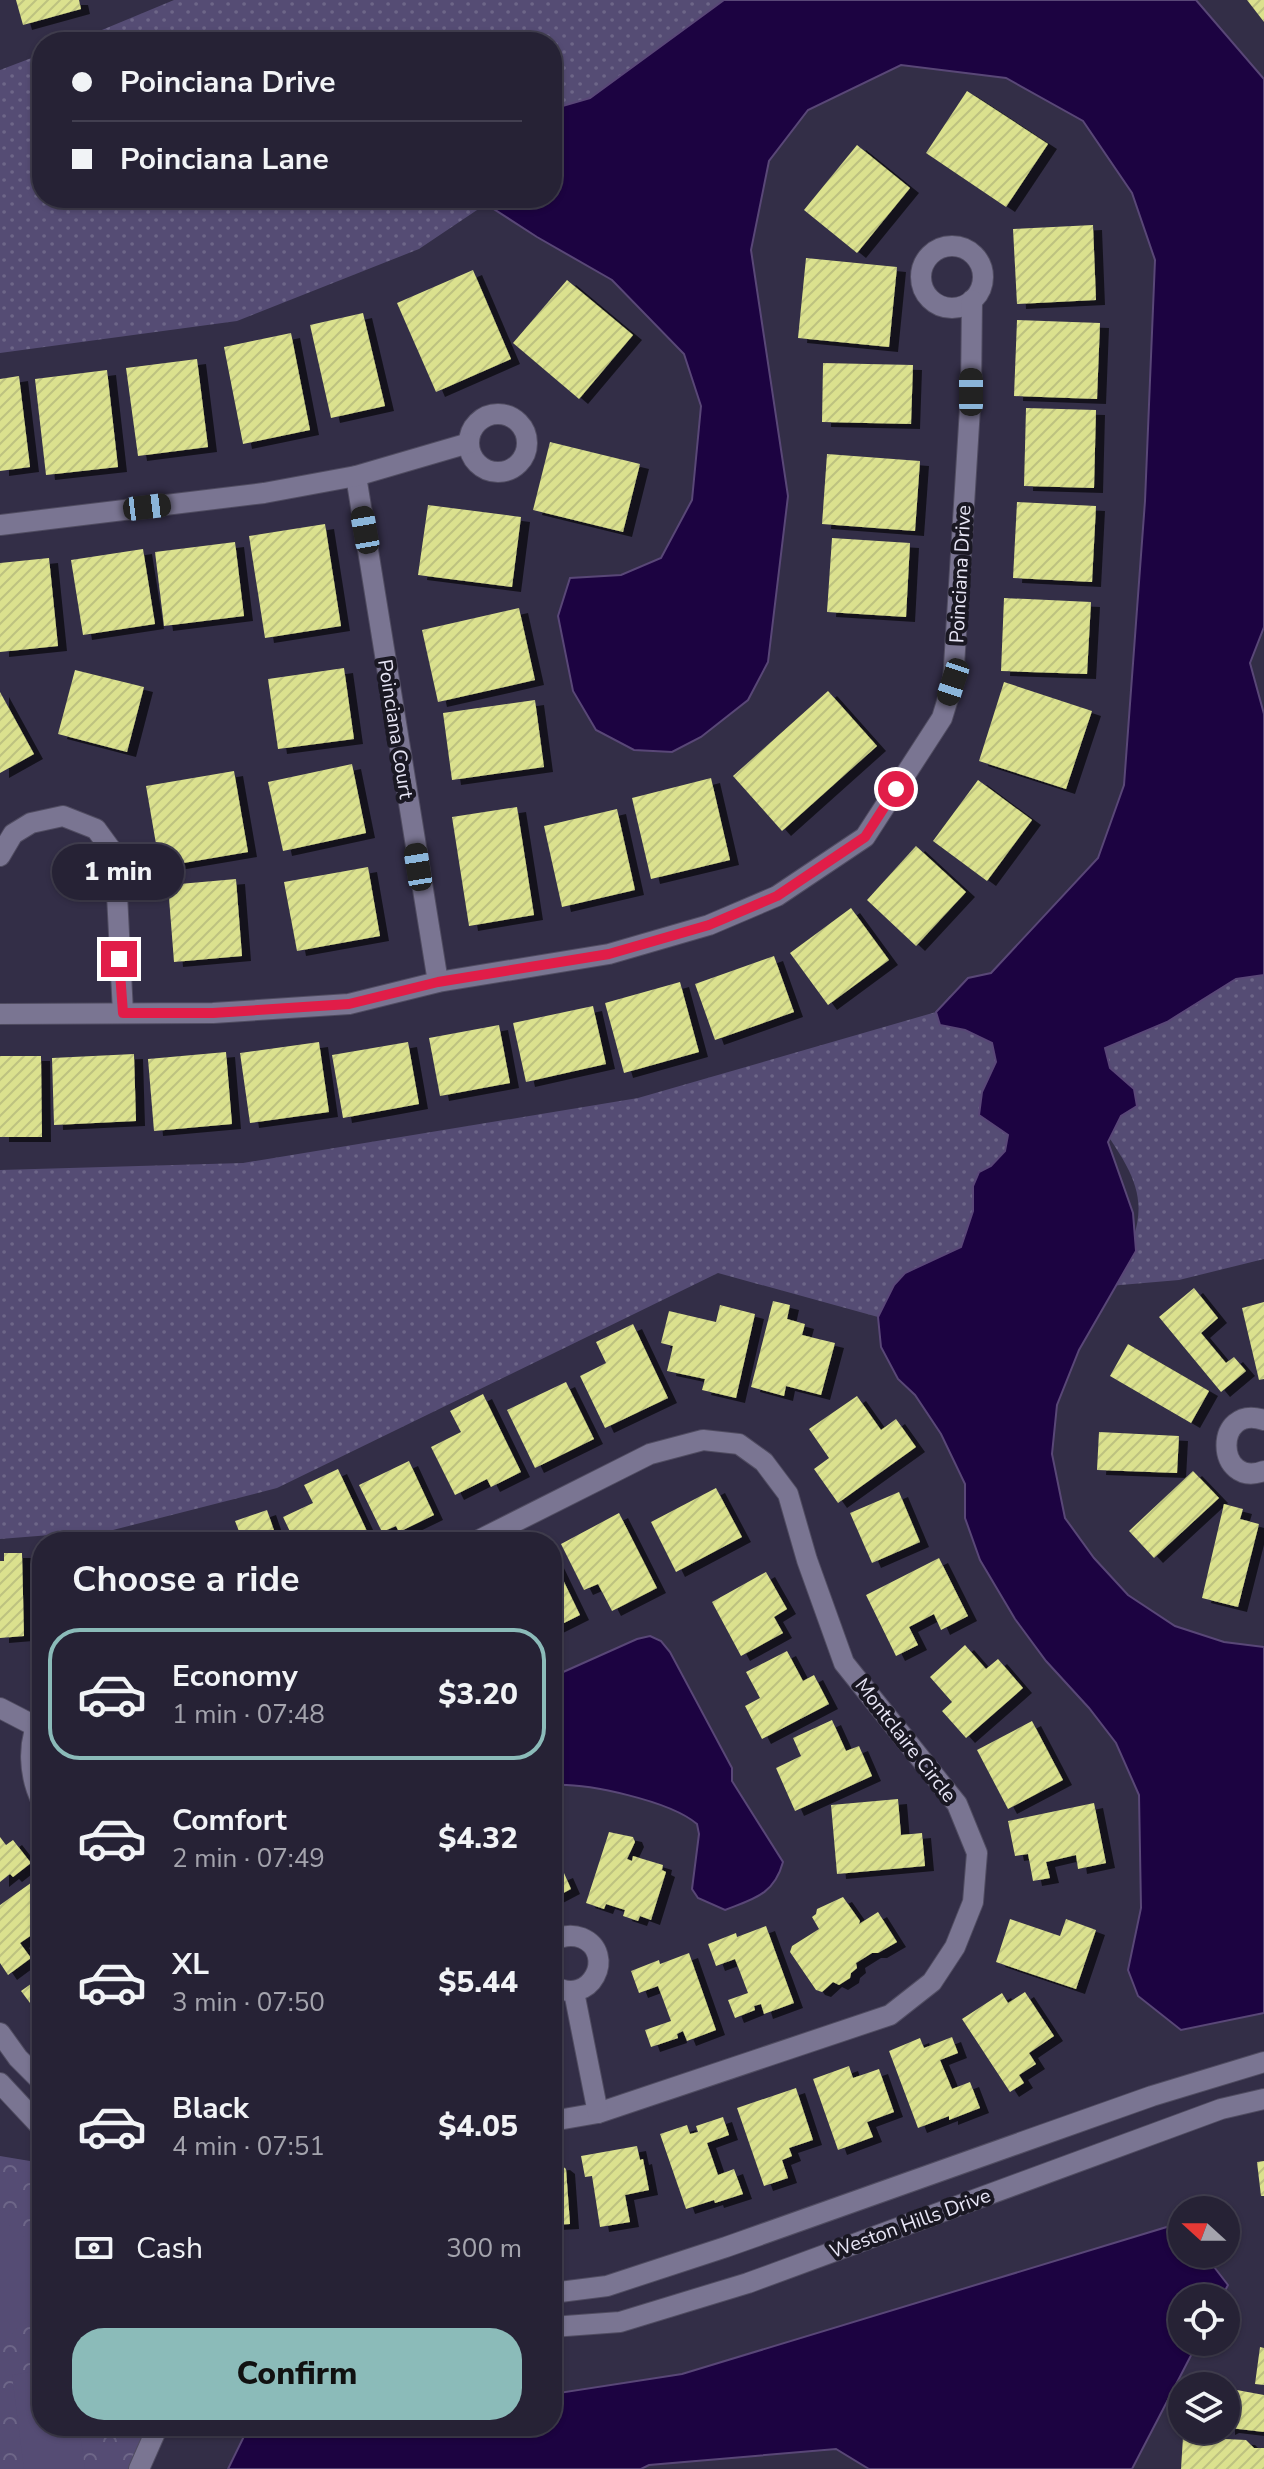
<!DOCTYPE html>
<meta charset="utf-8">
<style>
:root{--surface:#262235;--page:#322f41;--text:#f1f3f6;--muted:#a4a4ad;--line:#423f50;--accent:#8bbbb9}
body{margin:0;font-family:"Nunito Sans",sans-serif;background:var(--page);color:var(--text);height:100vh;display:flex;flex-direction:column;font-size:30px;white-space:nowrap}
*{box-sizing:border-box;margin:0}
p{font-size:26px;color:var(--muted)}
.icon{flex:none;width:44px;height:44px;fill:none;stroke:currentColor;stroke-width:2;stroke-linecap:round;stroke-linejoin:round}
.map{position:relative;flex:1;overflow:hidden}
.panel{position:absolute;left:32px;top:1532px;width:530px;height:904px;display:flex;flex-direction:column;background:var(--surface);border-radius:32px;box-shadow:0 2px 6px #0004,0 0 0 2px var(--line)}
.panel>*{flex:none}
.hud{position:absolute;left:32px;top:32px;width:530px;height:176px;border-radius:32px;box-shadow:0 2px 6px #0004,0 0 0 2px var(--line);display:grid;align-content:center;height:176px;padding:0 40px;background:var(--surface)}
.needle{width:52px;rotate:291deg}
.controls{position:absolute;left:1168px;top:2196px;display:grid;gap:16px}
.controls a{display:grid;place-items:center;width:72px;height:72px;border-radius:50%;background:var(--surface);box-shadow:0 2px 6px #0004,0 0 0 2px var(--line);font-size:40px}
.end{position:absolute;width:36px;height:36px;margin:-18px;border:10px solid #e11d48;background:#fff;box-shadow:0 0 0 4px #fff}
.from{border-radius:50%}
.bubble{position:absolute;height:56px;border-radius:28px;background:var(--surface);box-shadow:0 2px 6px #0004,0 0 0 2px var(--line);font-size:26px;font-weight:800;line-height:56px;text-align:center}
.car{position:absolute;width:24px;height:48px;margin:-24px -12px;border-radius:10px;box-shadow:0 0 6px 2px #0007;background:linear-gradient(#222 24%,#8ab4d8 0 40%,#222 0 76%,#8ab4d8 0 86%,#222 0)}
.hud b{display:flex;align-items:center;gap:28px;height:76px;font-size:30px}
.hud b+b{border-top:2px solid var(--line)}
.hud i{width:20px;height:20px;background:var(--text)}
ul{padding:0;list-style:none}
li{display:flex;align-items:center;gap:24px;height:132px;margin:0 16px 12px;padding:0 24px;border:4px solid transparent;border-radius:32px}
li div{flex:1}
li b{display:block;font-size:30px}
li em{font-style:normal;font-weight:800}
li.current{border-color:var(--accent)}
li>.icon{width:72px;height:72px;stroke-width:1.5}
h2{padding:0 40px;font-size:36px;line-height:96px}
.pay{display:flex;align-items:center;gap:20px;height:88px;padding:0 40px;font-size:30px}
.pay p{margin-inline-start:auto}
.button{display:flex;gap:16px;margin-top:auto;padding:16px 40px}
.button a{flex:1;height:92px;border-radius:32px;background:var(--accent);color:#111;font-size:32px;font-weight:800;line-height:92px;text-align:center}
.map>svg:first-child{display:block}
.grass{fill:url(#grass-dots)}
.park{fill:url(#park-crowns)}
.garden{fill:#554c74}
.water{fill:#1c0341;stroke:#594777;stroke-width:2}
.building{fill:url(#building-hatch);filter:url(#shadow)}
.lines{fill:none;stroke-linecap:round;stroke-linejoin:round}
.street-casing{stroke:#504c61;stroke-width:22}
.street{stroke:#7a7592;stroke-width:20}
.route{stroke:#e11d48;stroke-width:10}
.labels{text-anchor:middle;stroke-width:8;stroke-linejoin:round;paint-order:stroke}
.street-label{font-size:20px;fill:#e8e6f6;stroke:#1a1823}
</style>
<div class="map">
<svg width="1264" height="2469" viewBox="0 0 1264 2469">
<defs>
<pattern id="grass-dots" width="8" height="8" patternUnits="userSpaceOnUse" patternTransform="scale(2)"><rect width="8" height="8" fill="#554c74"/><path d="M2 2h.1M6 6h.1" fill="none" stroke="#6d6688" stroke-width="1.8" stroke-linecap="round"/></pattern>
<pattern id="park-crowns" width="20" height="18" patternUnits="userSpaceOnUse" patternTransform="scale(2)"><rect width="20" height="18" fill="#554c74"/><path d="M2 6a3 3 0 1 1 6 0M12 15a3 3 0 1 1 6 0" fill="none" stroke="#6d6688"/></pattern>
<pattern id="building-hatch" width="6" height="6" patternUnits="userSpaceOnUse" patternTransform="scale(2)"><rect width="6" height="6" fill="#dbe18e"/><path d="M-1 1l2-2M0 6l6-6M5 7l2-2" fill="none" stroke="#bdc280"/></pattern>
<filter id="shadow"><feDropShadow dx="9" dy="5" stdDeviation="0" flood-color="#0009"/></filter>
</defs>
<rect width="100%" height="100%" fill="#332e47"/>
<!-- grass -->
<g class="grass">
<path d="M174,0H724L590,98L552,109V42H73Z"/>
<path d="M42,54V198H482L486,204L419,249L237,321L0,353V70Z"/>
<path d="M1264,912V1259L1179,1280L1109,1286C1158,1207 1142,1183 1091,1112L980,1115L1008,1135L1005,1151L991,1166L979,1172L973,1186V1211L961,1248L894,1285L878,1317L718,1273L277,1488L113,1530L0,1539V1170L243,1163L638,1098L936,1012L950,996Z"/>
</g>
<!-- park -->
<path class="park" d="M0,2156L42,2163V2426H158L139,2469H0Z"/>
<!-- garden -->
<g class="garden">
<path d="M0,2218L42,2251V2297L12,2334L0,2324Z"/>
<path d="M42,2370V2426H79L85,2469H24L12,2375Z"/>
</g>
<!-- water -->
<g class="water">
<path d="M724,0H1196L1264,79V627L1250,663L1264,714V975L1236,979L1167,1022L1105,1048L1110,1068L1134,1089L1137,1106L1121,1116L1108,1142L1133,1213L1136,1251L1079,1350L1057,1405L1052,1454L1065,1518L1094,1558L1128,1595L1175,1626L1224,1642L1264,1647V2013L1181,2030L1138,1996L1128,1970L1141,1908L1139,1795L1116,1743L1089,1708L1046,1661L1015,1619L980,1560L965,1518V1484L941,1434L915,1395L898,1379L881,1347L878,1317L894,1285L905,1273L961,1247L973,1211V1186L979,1172L991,1166L1005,1151L1008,1135L979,1115L982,1092L996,1062L992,1043L965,1030L940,1025L936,1012L968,978L991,973L1098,858L1124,785L1145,501L1155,260L1132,193L1083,121L1006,78L901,65L808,110L769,161L751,250L788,496L768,662L748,700L701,737L672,752L634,750L596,730L573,691L558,616L570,578L621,575L661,558L692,500L701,406L684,354L612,280L537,237L486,204L482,198H552V109L590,98Z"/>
<path d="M650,1636L661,1641L670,1652L732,1768V1781L783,1862C774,1895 753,1899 725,1910L698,1898L692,1889L699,1834L697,1824C670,1801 588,1783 552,1785V1677L637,1639Z"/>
<path d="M1180,2223L1182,2225V2254H1204L1228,2285L1221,2298H1182V2342H1198L1132,2469H869L836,2449L649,2465L641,2469H228L249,2426H552V2394L682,2374Z"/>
</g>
<!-- building -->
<g class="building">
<path d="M16,0H79L81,9L23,25Z"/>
<path d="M1247,0H1264V22Z"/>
<path d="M967,91L1048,144L1006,207L926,153Z"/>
<path d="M857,145L910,188L857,253L804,210Z"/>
<path d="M1093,225L1096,300L1017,304L1013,229Z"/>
<path d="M806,258L897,267L889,347L798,338Z"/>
<path d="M473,270L511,359L436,392L397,303Z"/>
<path d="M567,280L633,335L579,399L513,343Z"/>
<path d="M363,313L385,406L331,418L310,325Z"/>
<path d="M1017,320L1100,323L1097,399L1014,396Z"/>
<path d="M291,333L310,430L243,444L224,347Z"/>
<path d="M197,359L208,447L138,456L126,368Z"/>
<path d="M823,363L913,365L911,424L822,422Z"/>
<path d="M107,370L118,467L46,475L35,379Z"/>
<path d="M19,376L30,467L0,471V379Z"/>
<path d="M1026,408L1096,410L1094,488L1024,486Z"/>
<path d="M550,442L640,464L623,532L533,510Z"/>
<path d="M827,454L920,461L915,531L822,524Z"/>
<path d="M1017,502L1096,506L1092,582L1013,578Z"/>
<path d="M428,505L521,517L512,587L418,575Z"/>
<path d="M325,524L341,626L265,638L249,536Z"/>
<path d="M832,538L910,543L906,617L827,612Z"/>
<path d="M235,542L244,616L164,626L155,552Z"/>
<path d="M143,549L155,624L83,635L71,560Z"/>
<path d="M49,558L58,646L0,652V563Z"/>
<path d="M1004,598L1091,602L1087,674L1001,671Z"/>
<path d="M519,608L535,680L438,702L422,630Z"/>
<path d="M344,668L354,739L278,749L268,679Z"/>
<path d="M75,670L144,687L127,752L58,734Z"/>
<path d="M1004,682L1092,711L1066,789L979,761Z"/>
<path d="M828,691L877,746L782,831L733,776Z"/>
<path d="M0,692L34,754L0,773Z"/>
<path d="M535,700L544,767L452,780L443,713Z"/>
<path d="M352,764L366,833L283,851L268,782Z"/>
<path d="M234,771L248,852L160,867L146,786Z"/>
<path d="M711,778L730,860L651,879L632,798Z"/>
<path d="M978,780L1032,820L987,881L933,841Z"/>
<path d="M517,807L534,915L469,926L452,817Z"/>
<path d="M617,809L635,890L562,907L544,826Z"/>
<path d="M916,846L966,892L916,946L867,900Z"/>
<path d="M368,867L380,936L297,951L284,882Z"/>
<path d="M236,879L242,956L174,962L168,885Z"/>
<path d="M851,908L889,960L828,1005L790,953Z"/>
<path d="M774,956L794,1012L715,1040L695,984Z"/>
<path d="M680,982L699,1052L624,1073L605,1003Z"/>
<path d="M593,1006L606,1064L526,1082L513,1023Z"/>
<path d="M499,1025L510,1083L440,1096L429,1038Z"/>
<path d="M319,1042L329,1112L250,1123L240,1053Z"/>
<path d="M408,1042L419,1104L343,1118L332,1055Z"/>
<path d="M226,1052L232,1124L154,1131L148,1059Z"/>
<path d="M134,1054L136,1121L54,1125L52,1058Z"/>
<path d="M0,1056H41L42,1137H0Z"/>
<path d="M1194,1288L1218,1318L1201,1333L1226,1363L1234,1357L1246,1371L1221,1392L1159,1317Z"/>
<path d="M773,1301L790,1305L787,1319L805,1324L802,1335L835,1343L821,1395L786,1386L784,1396L751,1387Z"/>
<path d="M1264,1302V1379L1259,1380L1242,1308Z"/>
<path d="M720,1305L755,1314L736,1398L702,1390L705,1379L667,1371L673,1346L661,1343L669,1311L716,1322Z"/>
<path d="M633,1324L668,1398L605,1428L580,1376L606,1363L596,1342Z"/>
<path d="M1128,1344L1209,1391L1191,1423L1110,1376Z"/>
<path d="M566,1382L594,1439L535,1468L507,1410Z"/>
<path d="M483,1394L521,1472L491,1487L487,1479L455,1495L431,1447L461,1432L450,1411Z"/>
<path d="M857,1396L881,1430L896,1419L916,1447L838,1503L814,1469L829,1458L809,1429Z"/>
<path d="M1099,1432L1179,1436L1177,1473L1097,1470Z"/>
<path d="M409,1461L434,1515L399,1532L396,1526L382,1532L359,1485Z"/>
<path d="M338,1469L372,1542H295L283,1517L313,1503L304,1485Z"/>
<path d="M1193,1471L1219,1498L1154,1558L1129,1531Z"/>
<path d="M716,1488L742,1537L676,1572L651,1522Z"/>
<path d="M899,1492L920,1542L872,1563L850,1513Z"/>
<path d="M1224,1504L1243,1509L1240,1519L1259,1524L1238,1607L1202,1598Z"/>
<path d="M267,1510L278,1542H217L240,1534L235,1521Z"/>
<path d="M619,1513L657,1588L612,1611L598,1584L584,1590L561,1544Z"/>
<path d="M4,1553H22L24,1636L0,1638V1561H4Z"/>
<path d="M552,1557L580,1615L552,1629Z"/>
<path d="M939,1558L968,1616L941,1630L934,1614L909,1627L918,1645L896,1656L866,1595Z"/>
<path d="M766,1572L787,1609L774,1617L783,1633L741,1656L712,1602Z"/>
<path d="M965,1645L986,1669L998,1659L1023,1688L966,1738L942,1711L952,1702L930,1677Z"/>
<path d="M787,1651L803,1681L814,1675L829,1704L762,1739L745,1706L760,1698L746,1672Z"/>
<path d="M832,1720L846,1751L859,1746L872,1776L795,1811L776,1768L801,1756L793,1738Z"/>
<path d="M1032,1721L1063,1780L1008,1809L977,1750Z"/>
<path d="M898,1799L901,1835L922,1833L925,1866L837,1874L831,1805Z"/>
<path d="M1094,1803L1106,1863L1078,1869L1076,1855L1046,1862L1050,1878L1033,1881L1028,1854L1015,1856L1008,1821Z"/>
<path d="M609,1832L633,1837L635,1842L627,1859L632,1861L633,1856L663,1865L662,1870L666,1872L651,1920L640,1916L638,1921L623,1916L625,1910L606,1904L604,1909L586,1903Z"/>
<path d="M0,1837L6,1845L13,1840L31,1863L13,1877L10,1874L0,1882Z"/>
<path d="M564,1873L571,1889L552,1899V1878Z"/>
<path d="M42,1875V1928L20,1943L31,1958L8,1975L0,1963V1905Z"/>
<path d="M843,1897L860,1921L859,1924L878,1912L897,1942L878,1953H872L856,1963L857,1968L851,1973L850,1978L839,1985L833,1982L822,1992L816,1990L790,1952L792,1946L819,1929L812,1917L816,1914L817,1909Z"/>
<path d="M1010,1919L1060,1936L1066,1919L1096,1930L1076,1989L996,1962Z"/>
<path d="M766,1926L794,2003L764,2014L761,2004L754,2006L755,2010L735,2018L728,2000L748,1993L735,1959L716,1966L708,1944L736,1933L737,1937Z"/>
<path d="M689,1953L716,2030L687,2041L683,2031L677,2034L678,2038L651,2047L645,2030L671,2021L658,1986L639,1993L631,1971L659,1960L660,1964Z"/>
<path d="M42,1976V2019L21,1991Z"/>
<path d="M1025,1992L1054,2036L1029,2053L1036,2064L1019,2075L1024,2083L1010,2092L962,2019L1002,1993L1008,2003Z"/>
<path d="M952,2037L958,2053L940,2060L952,2089L970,2082L980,2108L949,2120V2116L918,2128L889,2051L920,2038L924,2048Z"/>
<path d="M849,2066L853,2078L879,2069L894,2112L867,2122L873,2137L838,2150L813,2079Z"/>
<path d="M796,2088L813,2140L789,2148L792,2156L782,2160L788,2178L764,2186L737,2108Z"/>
<path d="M723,2117L729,2135L707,2143L718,2175L734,2169L743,2194L715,2203L714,2200L686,2209L660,2134L687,2125L690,2134L698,2132L696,2126Z"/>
<path d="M637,2146L640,2160L643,2159L649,2190L625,2195L630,2222L600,2227L592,2176L585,2177L581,2156Z"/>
<path d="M1264,2161V2196H1261L1257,2162Z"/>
<path d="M561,2165L566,2169L570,2224L552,2225V2166Z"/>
<path d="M1260,2347L1264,2348V2385L1255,2384Z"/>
<path d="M1226,2388L1264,2395V2432L1230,2428L1226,2430Z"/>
<path d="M1183,2437L1246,2440L1254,2448H1264V2469H1181Z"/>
</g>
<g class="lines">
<defs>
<g id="street">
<circle cx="952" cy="277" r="31"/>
<circle cx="498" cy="443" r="29"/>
<path d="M356,476L438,982"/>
<path d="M0,525L264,493L356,476L469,443"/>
<path d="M0,856L13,834L31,823L63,816L96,829L115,855L123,1013"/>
<path d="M0,1014L213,1013L349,1004L438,982L609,954L709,925L777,896L865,837L942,718L953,682L971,392L972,300"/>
<path d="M1264,1420C1213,1403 1215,1489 1264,1471"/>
<path d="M475,1542L650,1454L703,1440L739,1444L764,1462L788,1494L807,1560L844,1663L957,1804L977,1853L973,1902L955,1947L932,1982L890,2015L598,2113L552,2121"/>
<path d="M0,1708L35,1726"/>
<path d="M42,1715C26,1741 29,1776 42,1802"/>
<path d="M552,1942C561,1936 571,1934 582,1938C617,1953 591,2009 552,1985"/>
<path d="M574,1992L598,2113"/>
<path d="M0,2033L18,2058L42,2082"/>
<path d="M0,2083L42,2128"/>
<path d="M552,2293L607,2286L726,2247L1152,2096L1264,2062"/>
<path d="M552,2327L620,2322L748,2283L1221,2109L1264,2099"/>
<path d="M139,2469L158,2426"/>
</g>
</defs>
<!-- street casing -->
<use href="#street" class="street-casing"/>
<!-- street -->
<use href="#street" class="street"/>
</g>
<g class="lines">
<!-- route -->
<path class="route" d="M119,959L123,1013H213L349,1004L438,982L609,954L709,925L777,896L865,837L896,789"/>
</g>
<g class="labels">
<!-- street labels -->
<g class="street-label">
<text transform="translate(960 574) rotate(-87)" y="7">Poinciana Drive</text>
<text transform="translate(396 729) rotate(81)" y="7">Poinciana Court</text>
<text transform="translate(906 1740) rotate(52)" y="7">Montclaire Circle</text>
<text transform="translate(910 2223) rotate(-20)" y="7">Weston Hills Drive</text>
</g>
</g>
</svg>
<div class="controls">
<a><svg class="needle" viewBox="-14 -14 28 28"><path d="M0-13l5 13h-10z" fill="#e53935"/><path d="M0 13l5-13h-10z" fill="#a4a4ad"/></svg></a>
<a><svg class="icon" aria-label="locate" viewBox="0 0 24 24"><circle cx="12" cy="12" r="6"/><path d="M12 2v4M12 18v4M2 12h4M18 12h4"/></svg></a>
<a><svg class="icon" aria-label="layers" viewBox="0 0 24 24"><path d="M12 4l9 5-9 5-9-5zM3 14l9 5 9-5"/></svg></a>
</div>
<i class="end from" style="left:896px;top:789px"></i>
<i class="end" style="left:119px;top:959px"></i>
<div class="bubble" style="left:52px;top:844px;width:132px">1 min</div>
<i class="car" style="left:971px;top:392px;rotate:0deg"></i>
<i class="car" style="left:147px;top:507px;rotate:83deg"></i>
<i class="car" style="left:365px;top:530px;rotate:350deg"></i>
<i class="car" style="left:953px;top:682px;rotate:198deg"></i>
<i class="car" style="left:418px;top:867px;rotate:351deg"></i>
<div class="hud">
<b><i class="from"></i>Poinciana Drive</b>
<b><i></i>Poinciana Lane</b>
</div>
<section class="panel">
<h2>Choose a ride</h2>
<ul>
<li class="current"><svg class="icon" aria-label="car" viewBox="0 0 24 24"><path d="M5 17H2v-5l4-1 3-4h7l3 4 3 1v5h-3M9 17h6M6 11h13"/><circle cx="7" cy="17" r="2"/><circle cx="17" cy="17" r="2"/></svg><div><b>Economy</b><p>1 min · 07:48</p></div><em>$3.20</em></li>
<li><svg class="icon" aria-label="car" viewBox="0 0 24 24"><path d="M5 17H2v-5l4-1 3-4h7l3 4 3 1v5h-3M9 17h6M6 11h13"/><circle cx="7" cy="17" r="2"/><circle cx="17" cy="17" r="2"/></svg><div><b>Comfort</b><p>2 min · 07:49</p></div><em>$4.32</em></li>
<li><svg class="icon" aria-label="car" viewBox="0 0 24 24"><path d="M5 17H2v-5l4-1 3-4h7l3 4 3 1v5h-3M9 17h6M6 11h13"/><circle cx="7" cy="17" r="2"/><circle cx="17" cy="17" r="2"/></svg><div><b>XL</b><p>3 min · 07:50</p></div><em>$5.44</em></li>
<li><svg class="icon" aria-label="car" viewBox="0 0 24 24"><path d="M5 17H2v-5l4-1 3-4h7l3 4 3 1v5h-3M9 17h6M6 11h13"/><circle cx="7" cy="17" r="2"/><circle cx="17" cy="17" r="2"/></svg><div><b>Black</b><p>4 min · 07:51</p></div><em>$4.05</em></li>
</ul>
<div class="pay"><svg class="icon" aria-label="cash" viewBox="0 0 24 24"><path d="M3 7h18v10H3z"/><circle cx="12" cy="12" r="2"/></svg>Cash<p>300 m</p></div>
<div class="button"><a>Confirm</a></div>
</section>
</div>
